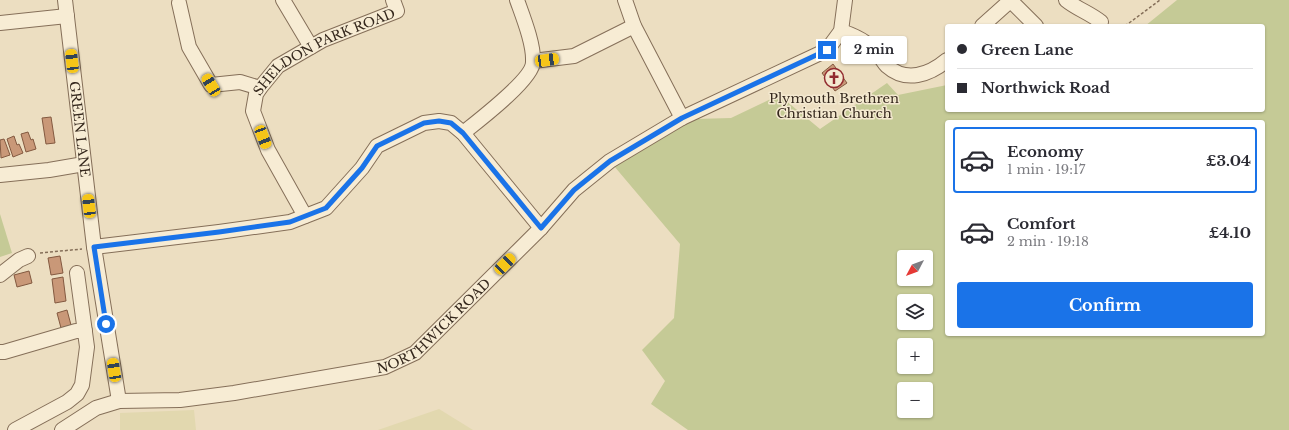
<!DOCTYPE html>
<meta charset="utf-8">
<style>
:root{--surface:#fff;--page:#f2f2f3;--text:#2b2b33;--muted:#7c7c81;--line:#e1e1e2;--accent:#1a73e8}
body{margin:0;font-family:"Libre Baskerville",serif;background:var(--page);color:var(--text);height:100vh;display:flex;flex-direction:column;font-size:15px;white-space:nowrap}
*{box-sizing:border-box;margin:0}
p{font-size:13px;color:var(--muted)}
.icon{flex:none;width:22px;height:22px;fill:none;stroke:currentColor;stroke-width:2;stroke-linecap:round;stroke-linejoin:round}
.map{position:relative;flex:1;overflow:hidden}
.sheet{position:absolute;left:945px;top:120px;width:320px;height:216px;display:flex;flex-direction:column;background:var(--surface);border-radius:4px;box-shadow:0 1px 3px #0004}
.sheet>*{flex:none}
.guide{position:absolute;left:945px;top:24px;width:320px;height:88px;border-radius:4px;box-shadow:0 1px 3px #0004;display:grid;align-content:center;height:88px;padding:0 12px;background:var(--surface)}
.needle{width:26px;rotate:229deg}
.buttons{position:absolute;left:897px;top:250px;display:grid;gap:8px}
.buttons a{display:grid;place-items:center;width:36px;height:36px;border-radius:4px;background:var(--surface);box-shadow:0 1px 3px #0004;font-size:20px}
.end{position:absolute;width:18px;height:18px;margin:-9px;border:5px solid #1a73e8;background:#fff;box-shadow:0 0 0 2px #fff}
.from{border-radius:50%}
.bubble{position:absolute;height:28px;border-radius:4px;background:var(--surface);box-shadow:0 1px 3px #0004;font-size:13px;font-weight:700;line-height:28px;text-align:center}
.car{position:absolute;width:12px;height:24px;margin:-12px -6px;border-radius:5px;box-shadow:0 0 3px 1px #0007;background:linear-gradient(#f5c518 24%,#345 0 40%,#f5c518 0 76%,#345 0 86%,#f5c518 0)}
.guide b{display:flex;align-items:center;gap:14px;height:38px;font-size:15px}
.guide b+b{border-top:1px solid var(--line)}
.guide i{width:10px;height:10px;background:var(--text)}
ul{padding:7px 0 0;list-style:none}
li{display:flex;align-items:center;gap:12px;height:66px;margin:0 8px 6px;padding:0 4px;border:2px solid transparent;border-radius:4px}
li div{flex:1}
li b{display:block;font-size:15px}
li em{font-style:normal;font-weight:700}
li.selected{border-color:var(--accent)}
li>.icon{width:36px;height:36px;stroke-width:1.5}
.cta{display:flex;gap:8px;margin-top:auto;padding:8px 12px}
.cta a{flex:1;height:46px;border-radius:4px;background:var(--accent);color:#fff;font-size:16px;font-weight:700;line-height:46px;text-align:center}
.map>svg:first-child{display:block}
.farmland{fill:#e2d8af}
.green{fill:#c5ca96;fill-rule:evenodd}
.building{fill:#c99878;stroke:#835940}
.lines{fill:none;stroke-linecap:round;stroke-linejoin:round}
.minor-casing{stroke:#856f59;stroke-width:16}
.path{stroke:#856f59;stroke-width:1.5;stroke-dasharray:3 2;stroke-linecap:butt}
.minor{stroke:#f7ecd4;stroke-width:14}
.route{stroke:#1a73e8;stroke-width:5}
.labels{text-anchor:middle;stroke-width:3;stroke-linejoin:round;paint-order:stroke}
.street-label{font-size:13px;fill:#35281d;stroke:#f4e9d0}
.poi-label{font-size:13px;fill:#35281d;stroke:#f4e9d0}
</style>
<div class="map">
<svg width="1289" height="430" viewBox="0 0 1289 430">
<rect width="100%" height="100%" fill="#ecdec1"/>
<!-- farmland -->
<g class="farmland">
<path d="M439,409L473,430H378Z"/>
<path d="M194,410L196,430H120V413Z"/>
</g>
<!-- green -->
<g class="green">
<path d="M1177,0H1289V430H688L651,404L665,381L642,350L674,318L680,244L614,166L694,119L731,118L779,95L820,129L887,83L898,95L947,85V110H1263V26H1145ZM947,122H1263V334H947ZM904,257H926V279H904ZM904,301H926V323H904ZM904,345H926V367H904ZM904,389H926V411H904Z"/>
<path d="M0,214L12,253L0,257Z"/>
</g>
<!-- building -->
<g class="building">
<path d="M833,64L847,83L835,91L822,73Z"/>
<path d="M51,117L55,143L46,144L42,118Z"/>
<path d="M28,132L31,140L33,139L36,149L26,152L21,134Z"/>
<path d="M14,136L17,145L19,144L23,153L13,157L7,139Z"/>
<path d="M4,139L10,155L1,158L0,140Z"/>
<path d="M60,256L63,273L51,275L48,258Z"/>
<path d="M29,271L32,283L17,287L14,275Z"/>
<path d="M63,277L66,301L55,303L52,279Z"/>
<path d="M67,310L71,325L61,328L57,313Z"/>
</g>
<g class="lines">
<defs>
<g id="minor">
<path id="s1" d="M65,0L94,247L119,401"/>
<path d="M283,0L311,47"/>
<path d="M625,0L634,26L682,118"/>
<path d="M1010,0L1036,26"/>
<path d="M1066,0C1077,9 1090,13 1101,22"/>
<path d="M179,3L189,47L211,85L240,82L260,88"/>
<path d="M0,23L67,16"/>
<path d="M982,26L1011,0"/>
<path d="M841,31C850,34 858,37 866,43C870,46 874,49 877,53C881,57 883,62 887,66C906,83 929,75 947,60"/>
<path d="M533,61L574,56L634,26"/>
<path d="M463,133C478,121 533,79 533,62C534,44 523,17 517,0"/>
<path d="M0,175L49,170L84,164"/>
<path id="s2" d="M305,216L268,150L253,111L256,94L260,88L278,66L323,40L397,11L393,0"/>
<path d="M94,247L219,232L290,222L326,208L362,168L377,146L424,123L439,121L451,123L463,133L541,228"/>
<path d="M0,275L19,260L28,256"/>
<path d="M0,352H4L76,331H85"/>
<path d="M15,430L67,402L77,394L82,385L87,347L77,273"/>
<path id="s3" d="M62,430L96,408L119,401L180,400L234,393L385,367L415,353L541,228L574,190L610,161L682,118L827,50L841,31L845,0"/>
</g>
</defs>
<!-- minor casing -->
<use href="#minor" class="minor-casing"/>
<!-- path -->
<g class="path">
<path d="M1125,26L1160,0"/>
<path d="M40,253L82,249"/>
</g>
<!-- minor -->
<use href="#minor" class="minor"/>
</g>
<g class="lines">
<!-- route -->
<path class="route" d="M106,324L94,247L219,232L290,222L326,208L362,168L377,146L424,123L439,121L451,123L463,133L541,228L574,190L610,161L682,118L827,50"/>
</g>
<!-- icons -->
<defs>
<symbol id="church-ring" viewBox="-11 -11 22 22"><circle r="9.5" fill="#f4e9d0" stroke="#922b2f" stroke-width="1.5"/><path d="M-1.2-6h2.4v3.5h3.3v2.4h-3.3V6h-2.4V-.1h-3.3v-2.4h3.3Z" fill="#922b2f"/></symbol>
</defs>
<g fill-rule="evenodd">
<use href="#church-ring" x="823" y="67" width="22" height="22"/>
</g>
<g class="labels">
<!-- street labels -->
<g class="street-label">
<text dy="5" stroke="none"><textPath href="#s2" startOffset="217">SHELDON PARK ROAD</textPath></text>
<text dy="5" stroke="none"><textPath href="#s1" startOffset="130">GREEN LANE</textPath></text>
<text dy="5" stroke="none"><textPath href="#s3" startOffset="397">NORTHWICK ROAD</textPath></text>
</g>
<!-- poi labels -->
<g class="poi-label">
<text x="834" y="103">Plymouth Brethren<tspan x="834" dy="15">Christian Church</tspan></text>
</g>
</g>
</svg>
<div class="buttons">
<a><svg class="needle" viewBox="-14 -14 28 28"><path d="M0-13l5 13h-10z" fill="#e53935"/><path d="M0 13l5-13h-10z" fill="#7c7c81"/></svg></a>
<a><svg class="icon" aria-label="layers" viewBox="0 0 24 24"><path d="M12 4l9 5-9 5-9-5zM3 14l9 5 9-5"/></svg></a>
<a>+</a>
<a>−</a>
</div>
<i class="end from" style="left:106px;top:324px"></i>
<i class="end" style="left:827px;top:50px"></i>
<div class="bubble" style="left:841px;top:36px;width:66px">2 min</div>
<i class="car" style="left:547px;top:60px;rotate:82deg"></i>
<i class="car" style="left:72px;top:61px;rotate:353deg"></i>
<i class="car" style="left:211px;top:85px;rotate:329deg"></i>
<i class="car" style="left:263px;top:137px;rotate:159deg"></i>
<i class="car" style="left:89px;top:206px;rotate:353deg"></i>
<i class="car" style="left:505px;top:264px;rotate:45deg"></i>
<i class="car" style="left:114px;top:370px;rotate:351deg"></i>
<div class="guide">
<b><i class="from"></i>Green Lane</b>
<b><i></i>Northwick Road</b>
</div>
<section class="sheet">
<ul>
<li class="selected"><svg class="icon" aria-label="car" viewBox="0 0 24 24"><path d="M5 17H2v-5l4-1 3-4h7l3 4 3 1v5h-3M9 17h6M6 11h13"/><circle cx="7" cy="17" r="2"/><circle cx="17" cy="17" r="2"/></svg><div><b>Economy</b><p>1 min · 19:17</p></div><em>£3.04</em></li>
<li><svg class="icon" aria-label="car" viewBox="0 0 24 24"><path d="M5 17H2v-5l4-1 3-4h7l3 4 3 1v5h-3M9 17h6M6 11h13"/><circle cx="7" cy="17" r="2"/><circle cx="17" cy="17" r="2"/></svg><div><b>Comfort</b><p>2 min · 19:18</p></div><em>£4.10</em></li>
</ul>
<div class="cta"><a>Confirm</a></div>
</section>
</div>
